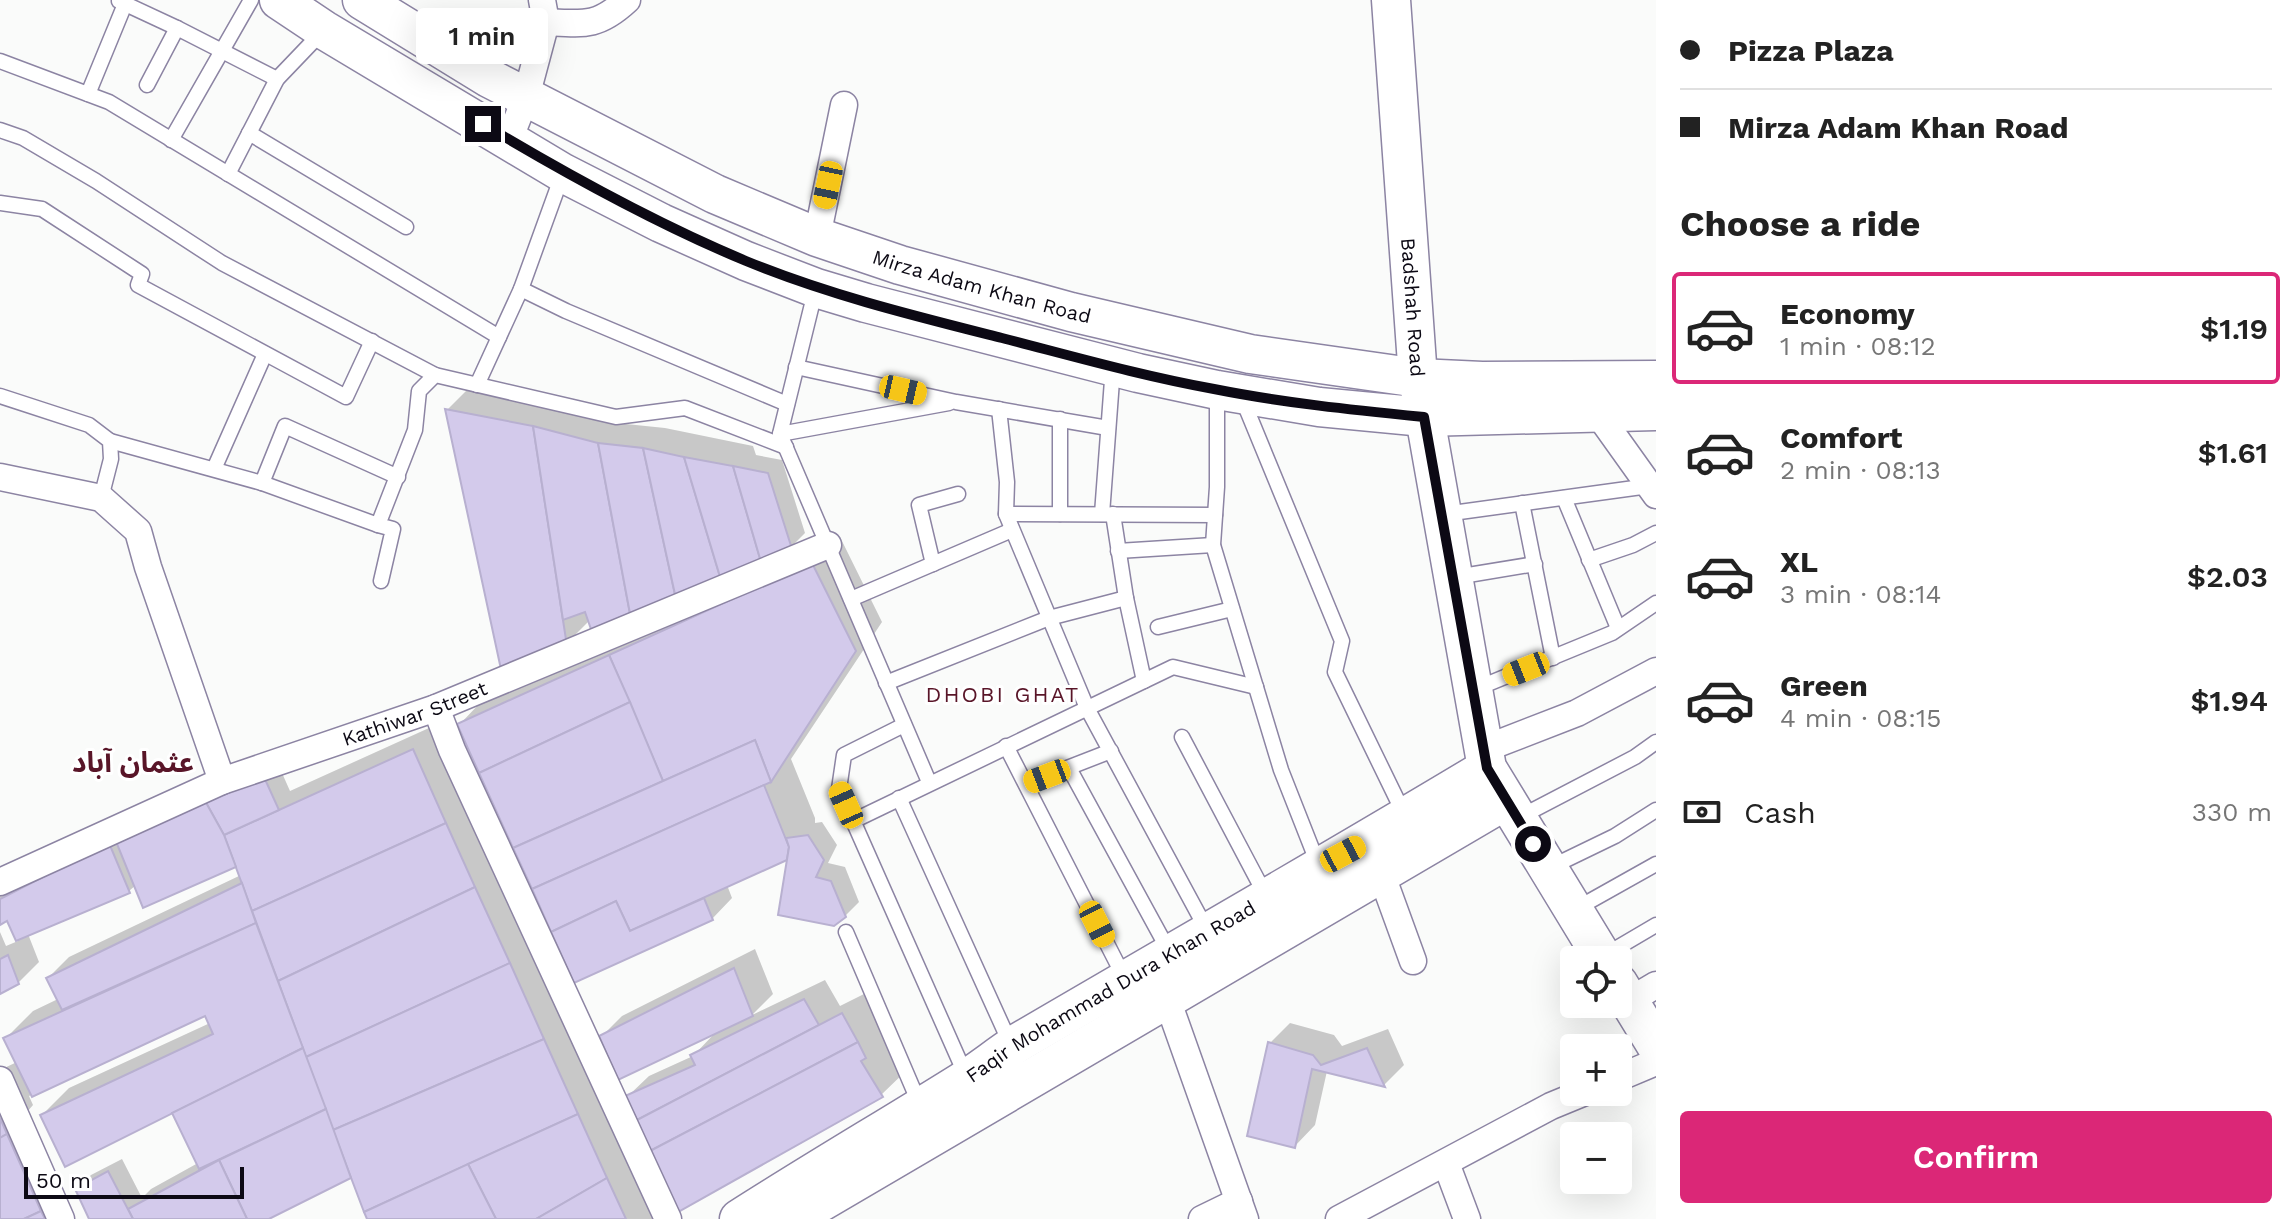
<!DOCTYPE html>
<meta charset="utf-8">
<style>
:root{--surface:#fff;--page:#f2f2f2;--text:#222;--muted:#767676;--line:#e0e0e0;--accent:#db2777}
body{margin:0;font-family:"Work Sans","Noto Sans Arabic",sans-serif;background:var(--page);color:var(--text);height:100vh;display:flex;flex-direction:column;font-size:30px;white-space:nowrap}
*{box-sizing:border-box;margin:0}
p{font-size:26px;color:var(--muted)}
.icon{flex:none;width:44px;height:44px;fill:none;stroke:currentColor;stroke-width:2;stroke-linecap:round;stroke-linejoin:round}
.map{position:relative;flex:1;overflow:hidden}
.sheet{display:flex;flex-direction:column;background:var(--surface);width:640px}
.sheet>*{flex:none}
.guide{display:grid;align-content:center;height:176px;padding:0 24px;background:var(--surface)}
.fabs{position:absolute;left:1560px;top:946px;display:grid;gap:16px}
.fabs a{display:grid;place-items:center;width:72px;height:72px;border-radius:8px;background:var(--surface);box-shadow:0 8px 32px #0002;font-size:40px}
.scale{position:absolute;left:24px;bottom:20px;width:220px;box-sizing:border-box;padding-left:8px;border:4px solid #0c0914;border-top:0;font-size:22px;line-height:28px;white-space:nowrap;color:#0c0914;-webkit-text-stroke:6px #fff;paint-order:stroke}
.end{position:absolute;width:36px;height:36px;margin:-18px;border:10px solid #0c0914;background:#fff;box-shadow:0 0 0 4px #fff}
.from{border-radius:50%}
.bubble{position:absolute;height:56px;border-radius:8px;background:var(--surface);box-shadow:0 8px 32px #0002;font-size:26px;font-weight:600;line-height:56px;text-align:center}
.car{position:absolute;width:24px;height:48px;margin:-24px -12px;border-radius:10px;box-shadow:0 0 6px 2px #0007;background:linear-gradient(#f5c518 24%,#345 0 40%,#f5c518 0 76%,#345 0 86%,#f5c518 0)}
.guide b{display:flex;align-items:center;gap:28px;height:76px;font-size:30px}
.guide b+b{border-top:2px solid var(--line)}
.guide i{width:20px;height:20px;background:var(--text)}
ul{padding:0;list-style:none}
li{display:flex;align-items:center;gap:24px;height:112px;margin:0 16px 12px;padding:0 8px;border:4px solid transparent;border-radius:8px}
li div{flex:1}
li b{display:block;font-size:30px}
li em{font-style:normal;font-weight:600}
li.selected{border-color:var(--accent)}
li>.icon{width:72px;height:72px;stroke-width:1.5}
h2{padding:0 24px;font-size:36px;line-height:96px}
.pay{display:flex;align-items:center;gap:20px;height:88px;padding:0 24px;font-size:30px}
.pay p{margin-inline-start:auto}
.primary-button{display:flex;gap:16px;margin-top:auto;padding:16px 24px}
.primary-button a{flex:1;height:92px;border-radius:8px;background:var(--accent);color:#fff;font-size:32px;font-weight:600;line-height:92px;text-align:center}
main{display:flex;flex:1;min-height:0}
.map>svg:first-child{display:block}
.shadow{fill:#0003}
.building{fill:#d3caeb;stroke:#b8b0d0;stroke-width:2}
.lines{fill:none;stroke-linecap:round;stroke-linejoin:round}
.service-casing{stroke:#8c84a3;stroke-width:17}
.minor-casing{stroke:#8c84a3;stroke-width:29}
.secondary-casing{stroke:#8c84a3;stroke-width:41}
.service{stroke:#fff;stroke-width:14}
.minor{stroke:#fff;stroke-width:26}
.secondary{stroke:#fff;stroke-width:38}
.route{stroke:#0c0914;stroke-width:10}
.labels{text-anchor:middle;stroke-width:6;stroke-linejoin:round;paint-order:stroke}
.street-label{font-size:20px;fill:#0c0914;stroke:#fff}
.neighbourhood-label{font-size:22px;letter-spacing:2px;fill:#591528;stroke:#fff}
.district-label{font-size:28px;font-weight:bold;fill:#591528;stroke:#fff}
</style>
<main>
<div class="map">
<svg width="1656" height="1219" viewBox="0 0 1656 1219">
<rect width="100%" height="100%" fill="#fafbfa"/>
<!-- shadow -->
<g class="shadow">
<path d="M474,383L625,417L626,424L665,428L753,446L756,455L782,460L805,533L791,547L590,620L566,644L447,410Z"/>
<path d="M840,537L882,622L791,759L815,818V823L822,822L837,845L828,863L845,867L859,902L845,916L789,856L727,885L732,898L712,919L575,980L460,724L480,703L638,628Z"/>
<path d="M440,723L665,1219H369L352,1175L261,1219H92L77,1189L91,1175L122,1159L142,1198L151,1189L198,1163L173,1111L42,1115L69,1088L210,1023L206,1014L29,1096L33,1105L27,1112L74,1219H0V1070L17,1062L6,1038L33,1011L58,999L48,978L69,957L241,875L237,865L136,885L129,891L28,934L39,962L18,983L0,992V932L6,946L18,941L8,918L0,923V891L278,764L290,791Z"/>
<path d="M755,949L773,994L752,1015L825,980L840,1006L864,994L909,1068L881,1095L679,1209L628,1096L649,1076L693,1056L715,1033L601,1037L622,1016Z"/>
<path d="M1290,1023L1334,1035L1342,1046L1388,1029L1404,1065L1384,1085L1327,1071L1315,1125L1295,1146L1270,1043Z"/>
</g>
<!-- building -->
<g class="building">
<path d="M445,409L533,426L567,646L502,674Z"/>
<path d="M533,426L598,443L631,619L593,635L585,612L563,620Z"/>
<path d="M598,443L643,448L676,599L631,619Z"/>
<path d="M643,448L684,457L721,580L676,599Z"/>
<path d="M684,457L733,466L761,562L721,580Z"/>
<path d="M733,466L768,473L792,549L761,562Z"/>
<path d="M812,563L856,651L771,782L755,740L663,781L609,655Z"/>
<path d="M609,655L630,702L479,773L457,724Z"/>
<path d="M630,702L663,781L513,848L479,773Z"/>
<path d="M755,740L771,782L532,889L513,848Z"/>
<path d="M413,749L446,823L252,911L224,835Z"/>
<path d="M264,777L279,810L224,835L204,799Z"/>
<path d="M764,785L789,847L787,860L630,931L616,901L551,932L532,889Z"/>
<path d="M204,799L224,835L236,867L143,908L115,839Z"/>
<path d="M446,823L475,887L278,981L252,911Z"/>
<path d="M808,835L824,860L816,877L831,881L846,917L834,926L778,915L789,847L786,838Z"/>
<path d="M109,843L130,893L16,941L7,921L0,925V899Z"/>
<path d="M242,883L256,923L62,1010L46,978Z"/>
<path d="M475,887L510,963L306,1057L278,981Z"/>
<path d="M704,898L713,920L574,983L551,932L616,901L630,931Z"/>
<path d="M256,923L303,1048L65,1167L40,1115L213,1034L205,1016L32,1097L3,1038Z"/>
<path d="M8,955L19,984L0,994V959Z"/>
<path d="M510,963L544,1039L333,1130L306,1057Z"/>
<path d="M734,968L753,1016L618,1080L599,1036Z"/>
<path d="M804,999L819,1025L637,1120L625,1096L695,1065L690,1055Z"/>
<path d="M842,1013L858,1042L650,1151L637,1120Z"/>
<path d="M544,1039L578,1114L364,1212L333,1130Z"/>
<path d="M858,1042L866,1058L861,1061L883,1097L678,1212L650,1151Z"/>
<path d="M1268,1042L1313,1055L1321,1065L1367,1048L1385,1087L1312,1069L1295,1148L1247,1136Z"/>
<path d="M303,1048L326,1109L199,1169L172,1113Z"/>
<path d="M326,1109L351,1178L269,1219H247L219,1160Z"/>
<path d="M578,1114L607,1178L536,1219H496L468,1164Z"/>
<path d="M0,1118L7,1134L0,1138Z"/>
<path d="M7,1134L41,1211L24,1219H0V1138Z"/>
<path d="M219,1160L247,1219H133L128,1209Z"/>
<path d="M468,1164L496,1219H367L364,1212Z"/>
<path d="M108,1171L133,1219H89L75,1189Z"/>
<path d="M607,1178L626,1219H536Z"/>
<path d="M41,1211L45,1219H24Z"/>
</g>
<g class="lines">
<defs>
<g id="service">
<path d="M119,1L177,28"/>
<path d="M0,61L109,102L499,337"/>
<path d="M147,85L177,28L277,79"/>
<path d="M88,94L125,4"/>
<path d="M0,130L23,138L96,181L222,263L435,375"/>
<path d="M249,133L406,227"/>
<path d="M171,140L251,0"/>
<path d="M228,174L277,79L322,32"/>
<path d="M0,203L42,209L142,274L138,285L346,397L372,341"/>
<path d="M816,288L780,434L929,782"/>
<path d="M521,289L566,311L787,404"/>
<path d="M796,367L956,402L1108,428"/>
<path d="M477,385L521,289L563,173"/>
<path d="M1217,390V487L1213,545L1281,770L1318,864"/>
<path d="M0,396L89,425L110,441L111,459L101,498"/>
<path d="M1242,398L1342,641L1335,672L1405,816"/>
<path d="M999,409L1007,482L1006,514L1087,708L1208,932"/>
<path d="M1060,419V514"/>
<path d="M780,434L949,403"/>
<path d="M110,441L262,483L378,525"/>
<path d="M214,469L265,354"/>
<path d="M262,483L285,426L398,477"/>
<path d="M1564,498L1618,628"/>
<path d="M1522,503L1553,658"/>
<path d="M1006,514L1215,515"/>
<path d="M1102,514L1113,367"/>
<path d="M1113,514L1126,598L1144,681"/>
<path d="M1445,514L1649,486"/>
<path d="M1118,551L1213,545"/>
<path d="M1589,560L1633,545L1656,533"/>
<path d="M933,564L919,505L958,494"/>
<path d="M1456,577L1535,564"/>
<path d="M381,581L393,529L378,525L415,430L419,391L435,375L616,417L685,408L786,447"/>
<path d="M851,599L1012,530"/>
<path d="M1158,627L1232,609"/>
<path d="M886,683L1049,618L1126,598"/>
<path d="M1473,690L1612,633L1656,603"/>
<path d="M904,725L844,755L839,789L967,1078"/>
<path d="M1182,737L1266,896"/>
<path d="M1006,746L1124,977"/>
<path d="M1069,768L1170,953"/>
<path d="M1026,784L1111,751"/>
<path d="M899,798L1011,1045"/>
<path d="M1520,817L1635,757L1656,742"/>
<path d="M853,821L1173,667L1256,687"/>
<path d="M1551,867L1615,836L1656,810"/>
<path d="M1574,910L1656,864"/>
<path d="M846,932L920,1105"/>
<path d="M1605,955L1656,925"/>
</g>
<g id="minor">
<path d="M546,22C584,24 598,27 627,0"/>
<path d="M509,140L526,97L546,22L542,0"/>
<path d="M817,237L844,105"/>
<path d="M1596,411L1656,495"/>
<path d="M0,477L101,498L138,531L148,567L222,781"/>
<path d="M436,708L452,750L668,1219"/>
<path d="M1484,749L1577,713L1656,671"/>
<path d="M1381,873L1413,961"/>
<path id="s1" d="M0,882L222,781L436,708L828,545"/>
<path d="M1167,999L1245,1219"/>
<path d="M1629,1001L1656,985"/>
<path d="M1618,1078L1656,1062"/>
<path d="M0,1080L61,1219"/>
<path d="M1446,1163L1467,1219"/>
<path d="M1202,1219L1239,1201"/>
<path d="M1339,1219L1551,1106L1585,1092"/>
</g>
<g id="secondary">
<path d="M279,0L324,30L563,173L661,223L746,261L816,288L866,303L1138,373L1217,390L1319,407L1424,417L1656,411"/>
<path id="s2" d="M362,0L489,78L715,194L817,237L900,265L1071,312L1250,354L1418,378L1482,381L1656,380"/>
<path id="s3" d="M1391,0L1418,378L1487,768L1604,960"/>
<path d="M1618,983L1656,1045"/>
<path id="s4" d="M739,1219C814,1171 891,1126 966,1079C983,1068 999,1055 1016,1044C1173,952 1331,862 1487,768"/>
<path d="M792,1219L1506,800"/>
</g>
</defs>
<!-- service casing -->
<use href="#service" class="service-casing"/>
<!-- minor casing -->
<use href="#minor" class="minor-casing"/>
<!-- secondary casing -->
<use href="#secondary" class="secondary-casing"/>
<!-- service -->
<use href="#service" class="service"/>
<!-- minor -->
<use href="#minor" class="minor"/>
<!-- secondary -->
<use href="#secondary" class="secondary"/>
</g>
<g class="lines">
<!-- route -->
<path class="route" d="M483,124C568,175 655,223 746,261C829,295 915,316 1002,338C1072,356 1142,376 1214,389C1284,403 1354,410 1424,417L1487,768L1533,844"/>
</g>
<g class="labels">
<!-- street labels -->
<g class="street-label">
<text dy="7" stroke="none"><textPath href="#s2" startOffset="686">Mirza Adam Khan Road</textPath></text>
<text dy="7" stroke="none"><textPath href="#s3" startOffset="308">Badshah Road</textPath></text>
<text dy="7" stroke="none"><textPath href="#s1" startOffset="448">Kathiwar Street</textPath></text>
<text dy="7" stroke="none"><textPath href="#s4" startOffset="436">Faqir Mohammad Dura Khan Road</textPath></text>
</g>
<!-- neighbourhood labels -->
<g class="neighbourhood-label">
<text x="1003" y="702">DHOBI GHAT</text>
</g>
<!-- district labels -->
<g class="district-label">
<text x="133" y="772">عثمان آباد</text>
</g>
</g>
</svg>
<div class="fabs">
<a><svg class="icon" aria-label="locate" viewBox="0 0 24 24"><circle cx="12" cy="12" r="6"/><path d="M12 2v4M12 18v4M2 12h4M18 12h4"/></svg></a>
<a>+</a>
<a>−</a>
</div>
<div class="scale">50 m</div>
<i class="end from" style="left:1533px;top:844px"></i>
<i class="end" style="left:483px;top:124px"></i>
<div class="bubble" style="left:416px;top:8px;width:132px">1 min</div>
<i class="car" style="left:828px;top:185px;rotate:192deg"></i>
<i class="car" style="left:903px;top:390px;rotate:103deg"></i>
<i class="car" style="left:1526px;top:669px;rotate:248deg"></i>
<i class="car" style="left:1047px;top:776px;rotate:249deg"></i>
<i class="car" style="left:846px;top:805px;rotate:336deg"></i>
<i class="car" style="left:1343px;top:854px;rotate:62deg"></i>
<i class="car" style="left:1097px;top:924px;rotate:153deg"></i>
</div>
<section class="sheet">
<div class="guide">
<b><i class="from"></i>Pizza Plaza</b>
<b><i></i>Mirza Adam Khan Road</b>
</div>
<h2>Choose a ride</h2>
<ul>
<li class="selected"><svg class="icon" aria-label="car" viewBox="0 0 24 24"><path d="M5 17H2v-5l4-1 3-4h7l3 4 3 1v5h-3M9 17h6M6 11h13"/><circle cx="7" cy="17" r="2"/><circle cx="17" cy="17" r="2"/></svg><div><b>Economy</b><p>1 min · 08:12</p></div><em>$1.19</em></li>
<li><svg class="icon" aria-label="car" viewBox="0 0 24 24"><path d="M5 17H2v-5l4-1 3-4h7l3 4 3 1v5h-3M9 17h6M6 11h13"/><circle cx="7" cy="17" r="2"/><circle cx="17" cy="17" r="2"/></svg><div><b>Comfort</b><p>2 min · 08:13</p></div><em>$1.61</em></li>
<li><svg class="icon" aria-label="car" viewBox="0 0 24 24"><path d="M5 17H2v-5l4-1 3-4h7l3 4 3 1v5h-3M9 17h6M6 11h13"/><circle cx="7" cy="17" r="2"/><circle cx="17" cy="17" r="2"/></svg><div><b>XL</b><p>3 min · 08:14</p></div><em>$2.03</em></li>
<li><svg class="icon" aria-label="car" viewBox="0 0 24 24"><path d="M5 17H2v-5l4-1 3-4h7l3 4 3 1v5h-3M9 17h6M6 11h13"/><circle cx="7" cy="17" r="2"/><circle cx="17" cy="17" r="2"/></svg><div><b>Green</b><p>4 min · 08:15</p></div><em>$1.94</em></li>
</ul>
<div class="pay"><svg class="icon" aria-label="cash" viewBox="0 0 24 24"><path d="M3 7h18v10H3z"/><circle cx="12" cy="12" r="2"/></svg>Cash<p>330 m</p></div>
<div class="primary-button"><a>Confirm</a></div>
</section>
</main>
